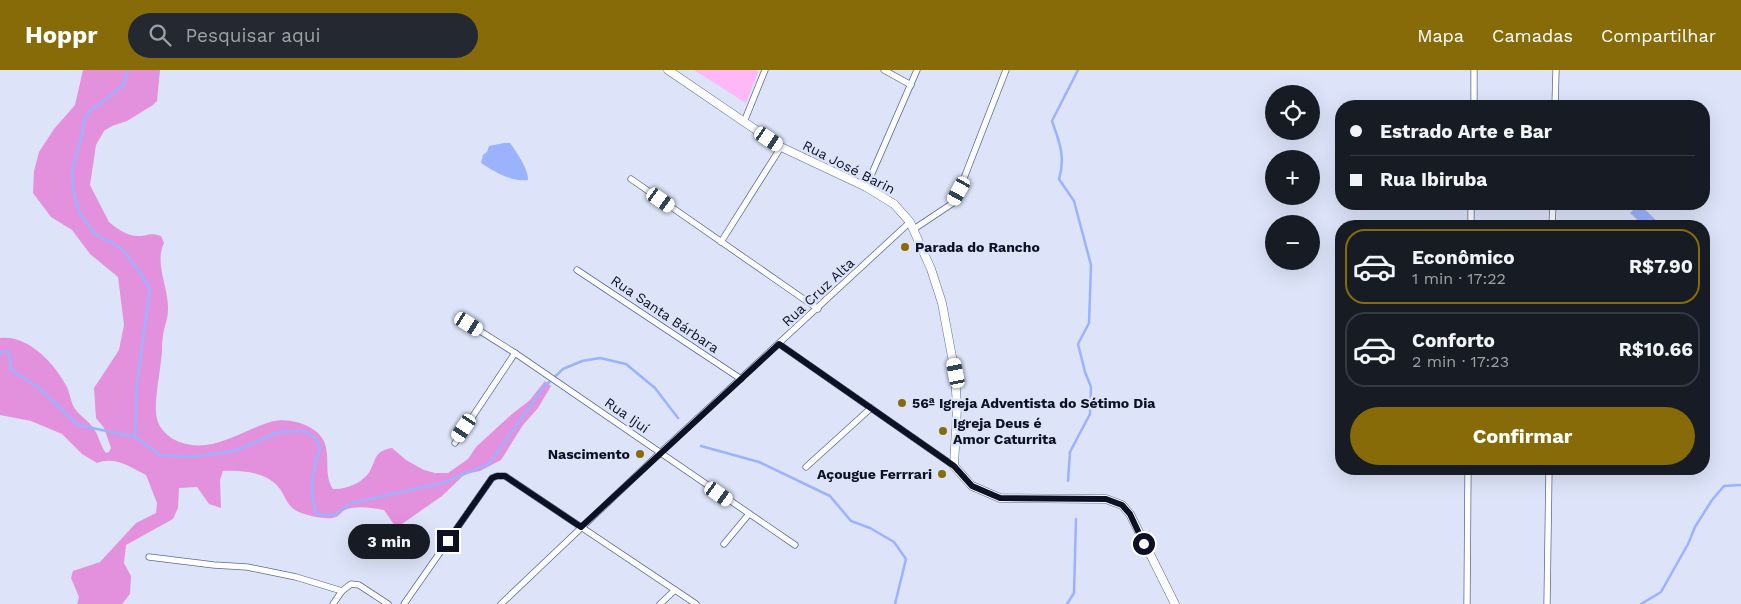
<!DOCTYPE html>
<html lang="pt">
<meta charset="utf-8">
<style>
:root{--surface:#171b24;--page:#242831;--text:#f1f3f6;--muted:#9ea1a6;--line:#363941;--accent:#876b08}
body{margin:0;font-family:"Work Sans",sans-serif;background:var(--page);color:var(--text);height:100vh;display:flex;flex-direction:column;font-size:19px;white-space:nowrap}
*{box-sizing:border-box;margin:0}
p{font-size:16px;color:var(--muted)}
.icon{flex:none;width:28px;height:28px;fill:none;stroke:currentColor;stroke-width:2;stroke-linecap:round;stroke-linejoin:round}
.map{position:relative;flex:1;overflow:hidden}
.panel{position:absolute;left:1335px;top:150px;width:375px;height:255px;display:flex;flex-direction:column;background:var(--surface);border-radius:20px;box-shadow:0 5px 20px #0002}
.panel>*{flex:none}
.hud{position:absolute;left:1335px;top:30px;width:375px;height:110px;border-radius:20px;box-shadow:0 5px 20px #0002;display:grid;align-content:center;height:110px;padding:0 15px;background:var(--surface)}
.fabs{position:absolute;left:1265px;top:15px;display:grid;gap:10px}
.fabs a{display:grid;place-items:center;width:55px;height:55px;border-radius:50%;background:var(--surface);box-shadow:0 5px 20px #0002;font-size:25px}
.end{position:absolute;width:22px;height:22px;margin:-11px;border:6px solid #0c1223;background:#fff;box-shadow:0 0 0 2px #fff}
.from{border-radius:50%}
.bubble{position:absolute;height:35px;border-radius:18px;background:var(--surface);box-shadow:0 5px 20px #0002;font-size:16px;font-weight:700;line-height:35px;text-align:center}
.car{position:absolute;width:15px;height:30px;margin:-15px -8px;border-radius:6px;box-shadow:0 0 4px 1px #0007;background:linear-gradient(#fff 24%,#345 0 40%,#fff 0 76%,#345 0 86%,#fff 0)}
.hud b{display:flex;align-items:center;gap:18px;height:48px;font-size:19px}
.hud b+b{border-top:1px solid var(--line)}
.hud i{width:12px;height:12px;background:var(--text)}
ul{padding:9px 0 0;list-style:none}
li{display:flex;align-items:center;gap:15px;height:75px;margin:0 10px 8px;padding:0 5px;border:2px solid var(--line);border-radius:20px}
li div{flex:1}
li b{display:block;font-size:19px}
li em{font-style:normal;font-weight:700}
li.selected{border-color:var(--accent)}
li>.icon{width:45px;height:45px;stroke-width:1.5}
.action{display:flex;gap:10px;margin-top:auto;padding:10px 15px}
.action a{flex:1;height:58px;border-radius:30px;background:var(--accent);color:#fff;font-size:20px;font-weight:700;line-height:58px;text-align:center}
header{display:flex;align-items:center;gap:30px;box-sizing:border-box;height:70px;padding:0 25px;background:var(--accent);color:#fff}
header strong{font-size:24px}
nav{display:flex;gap:28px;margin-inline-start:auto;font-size:18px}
.search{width:350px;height:45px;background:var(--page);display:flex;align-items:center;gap:12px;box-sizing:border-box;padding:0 18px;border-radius:28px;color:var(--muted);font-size:19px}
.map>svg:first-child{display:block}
.green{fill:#feb7f7}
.forest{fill:#e491dd}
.water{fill:#9bb3ff}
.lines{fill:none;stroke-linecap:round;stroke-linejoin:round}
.stream{stroke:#9bb3ff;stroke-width:2.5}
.minor-casing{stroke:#5b6a97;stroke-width:7}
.secondary-casing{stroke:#5b6a97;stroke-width:9}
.minor{stroke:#fff;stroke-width:5.5}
.secondary{stroke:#fff;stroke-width:8}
.route{stroke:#0c1223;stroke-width:6}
.poi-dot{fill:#876b08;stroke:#dde4f9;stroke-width:2}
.labels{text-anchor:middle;stroke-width:5;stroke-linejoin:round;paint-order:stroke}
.street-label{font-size:14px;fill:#0c1223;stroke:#dde4f9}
.poi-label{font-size:14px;font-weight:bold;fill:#0c1223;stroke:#dde4f9;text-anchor:start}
</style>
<header>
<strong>Hoppr</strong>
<div class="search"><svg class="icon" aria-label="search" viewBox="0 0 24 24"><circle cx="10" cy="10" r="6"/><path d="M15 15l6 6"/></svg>Pesquisar aqui</div>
<nav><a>Mapa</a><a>Camadas</a><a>Compartilhar</a></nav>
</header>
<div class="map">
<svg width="1741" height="534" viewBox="0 0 1741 534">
<rect width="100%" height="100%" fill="#dde4f9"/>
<!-- green -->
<path class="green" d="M694,0H755L758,2L746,33Z"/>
<!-- forest -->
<path class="forest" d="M83,0H160L157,31L153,35L127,51L112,56L104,61L96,75L90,115L109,152C116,158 127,166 138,166C148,166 150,162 161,166L164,173C154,193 169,218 168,240C168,249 164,257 163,266C162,271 162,276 162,281C161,300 153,333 157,349C159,358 168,367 177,371C210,385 239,362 270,352C282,348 300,351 311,358C338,373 320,401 333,419C345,420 363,413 370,401C377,387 375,381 392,378L406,390L424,400L435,403H448L468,389L476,377L512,344L530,330L545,311L551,316L538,338L523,355L501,390L480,401L465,404L442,426L399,456H395L384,440C373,438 356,435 345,440C342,441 340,445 336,447C328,451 303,445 295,440C287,435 285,426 280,419C268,402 242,400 223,401L220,410L221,438L209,434L197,417L179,418L178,438L173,449L126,475L124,493L131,506L130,524L122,534H77L79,527L71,508L73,501L100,492L136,453L156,443L157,433L146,405C130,397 115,386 97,393L82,384L62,364L31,351L0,345V268C28,264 55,294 67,317C70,324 71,333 75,339C80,346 89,351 94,359C99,366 100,375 106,383L109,382L111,378L104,358L96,348L94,318L119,280L124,255L118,207L90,184L72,160L51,147L33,123L34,101L39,82L54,59L75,35Z"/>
<!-- water -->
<g class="water">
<path d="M504,73H510C516,81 529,100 528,110C511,112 495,102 481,93L483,85L487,82L489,76Z"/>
<path d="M1639,134L1657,151L1652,156H1644L1630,143Z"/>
</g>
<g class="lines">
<!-- stream -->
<g class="stream">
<path d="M128,0L123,16L91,40L84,49L82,66L72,98L73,120L79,142L95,164L121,178L139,201L150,219L137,313L135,367"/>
<path d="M0,282L9,281L11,300L38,317L78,355L135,367L160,385L191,387L235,381L279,362L304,361L316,368L320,378C312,403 309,418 316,444L334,445L352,433L442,413L489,394L543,318L563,299L582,291L600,288L626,294L655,318L678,348"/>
<path d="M701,376L759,392L830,426L851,451L870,458L894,472L906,489L895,534"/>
<path d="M1068,411L1070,382L1090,344L1091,317L1085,302L1078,274L1089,253L1091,195L1074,131L1059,109C1066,87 1059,71 1052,51L1078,0"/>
<path d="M1067,534L1074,523L1076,449"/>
<path d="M1641,534L1661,522L1688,474L1695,457L1712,430L1724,416L1741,415"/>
</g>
<defs>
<g id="minor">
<path d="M884,0L911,15"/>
<path d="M1474,36V0"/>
<path d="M1555,36L1556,0"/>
<path d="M744,52L765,0"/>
<path d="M631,109L818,239"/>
<path d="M866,117L917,0"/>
<path d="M1471,156V134"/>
<path d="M1552,156L1553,134"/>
<path d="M914,159L953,133L959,121L1006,0"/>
<path d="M721,172L781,77"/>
<path d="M577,200L741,309"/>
<path d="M469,254L515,283L795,475"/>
<path d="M779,274L954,396"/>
<path d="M455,373L515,283"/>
<path d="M806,397L871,338"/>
<path d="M724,474L749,444"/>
<path d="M149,487L214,495L247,497L296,507L342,521"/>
<path d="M333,534L342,521L351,514L359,515L388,534"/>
<path d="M404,534L492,408L497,406H505L696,534"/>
<path d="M501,534L660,383L910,152"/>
<path d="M660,534L675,520"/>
<path d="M1467,534L1468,399"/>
<path d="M1547,534L1549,399"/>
</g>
<path id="secondary" d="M668,0L781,77L866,117L894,134L910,152L931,199L942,233L955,303L957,338L954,396L972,416L1000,428L1106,429L1122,435L1130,444L1175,534"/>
</defs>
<!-- minor casing -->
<use href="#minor" class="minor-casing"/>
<!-- secondary casing -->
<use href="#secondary" class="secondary-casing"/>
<!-- minor -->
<use href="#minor" class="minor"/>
<!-- secondary -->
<use href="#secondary" class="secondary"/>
</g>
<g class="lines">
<!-- route -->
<path class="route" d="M448,471L492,408L497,406H505L581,457L779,274L954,396L972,416L1000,428L1106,429L1122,435L1130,444L1144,474"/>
</g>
<!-- markers -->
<g class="poi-dot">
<circle cx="905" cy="177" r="5"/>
<circle cx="902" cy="333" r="5"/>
<circle cx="943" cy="361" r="5"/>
<circle cx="640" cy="384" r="5"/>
<circle cx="942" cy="404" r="5"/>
</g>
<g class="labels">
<!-- street labels -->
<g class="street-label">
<text transform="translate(849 97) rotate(27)" y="5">Rua José Barin</text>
<text transform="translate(818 222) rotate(-43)" y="5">Rua Cruz Alta</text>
<text transform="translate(665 244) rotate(34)" y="5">Rua Santa Bárbara</text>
<text transform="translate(627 345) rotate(35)" y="5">Rua Ijuí</text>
</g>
<!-- poi labels -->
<g class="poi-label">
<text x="915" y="182">Parada do Rancho</text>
<text x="912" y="338">56ª Igreja Adventista do Sétimo Dia</text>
<text x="953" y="358">Igreja Deus é<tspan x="953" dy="16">Amor Caturrita</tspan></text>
<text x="630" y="389" text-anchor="end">Nascimento</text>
<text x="932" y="409" text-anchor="end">Açougue Ferrrari</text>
</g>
</g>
</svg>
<div class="fabs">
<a><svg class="icon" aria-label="locate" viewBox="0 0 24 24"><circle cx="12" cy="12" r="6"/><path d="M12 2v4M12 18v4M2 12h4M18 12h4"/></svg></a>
<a>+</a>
<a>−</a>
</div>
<i class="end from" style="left:1144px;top:474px"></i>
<i class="end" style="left:448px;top:471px"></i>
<div class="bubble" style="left:348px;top:454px;width:82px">3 min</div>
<i class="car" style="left:769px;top:69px;rotate:124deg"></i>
<i class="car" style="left:959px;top:121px;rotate:209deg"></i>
<i class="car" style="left:661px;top:130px;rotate:125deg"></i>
<i class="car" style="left:469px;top:254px;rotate:122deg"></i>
<i class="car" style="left:956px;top:303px;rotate:349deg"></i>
<i class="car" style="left:464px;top:358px;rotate:214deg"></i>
<i class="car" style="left:719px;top:424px;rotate:125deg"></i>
<div class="hud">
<b><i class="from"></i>Estrado Arte e Bar</b>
<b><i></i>Rua Ibiruba</b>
</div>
<section class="panel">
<ul>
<li class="selected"><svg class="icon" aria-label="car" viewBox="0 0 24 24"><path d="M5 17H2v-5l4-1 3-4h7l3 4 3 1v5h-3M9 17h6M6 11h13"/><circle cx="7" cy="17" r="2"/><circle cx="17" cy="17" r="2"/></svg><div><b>Econômico</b><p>1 min · 17:22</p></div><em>R$7.90</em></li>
<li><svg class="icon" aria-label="car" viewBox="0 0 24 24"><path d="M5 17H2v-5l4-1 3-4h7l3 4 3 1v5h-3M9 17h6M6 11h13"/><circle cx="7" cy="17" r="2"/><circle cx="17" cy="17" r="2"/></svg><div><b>Conforto</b><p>2 min · 17:23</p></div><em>R$10.66</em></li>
</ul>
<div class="action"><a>Confirmar</a></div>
</section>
</div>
